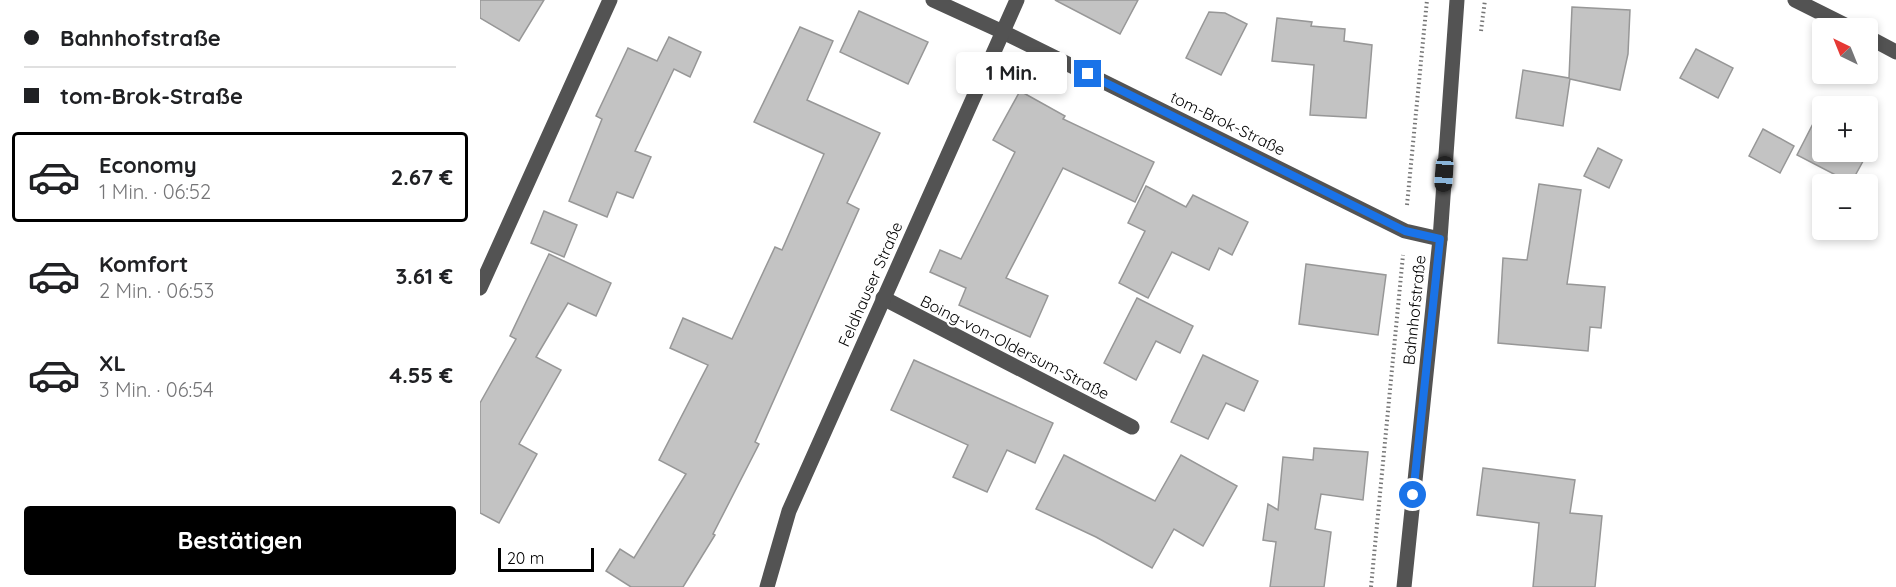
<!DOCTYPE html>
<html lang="de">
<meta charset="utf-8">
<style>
:root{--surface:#fff;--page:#f2f2f2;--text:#202124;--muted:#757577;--line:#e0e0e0;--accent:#000}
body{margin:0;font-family:Quicksand,sans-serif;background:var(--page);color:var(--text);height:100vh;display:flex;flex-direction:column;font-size:22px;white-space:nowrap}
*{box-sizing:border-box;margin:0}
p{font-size:20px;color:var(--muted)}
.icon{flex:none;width:33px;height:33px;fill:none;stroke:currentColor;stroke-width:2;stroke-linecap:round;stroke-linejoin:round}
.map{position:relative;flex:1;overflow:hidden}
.side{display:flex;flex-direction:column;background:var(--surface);width:480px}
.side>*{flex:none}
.hud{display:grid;align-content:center;height:132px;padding:0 24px;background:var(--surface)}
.needle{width:39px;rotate:317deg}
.tools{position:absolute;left:1332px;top:18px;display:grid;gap:12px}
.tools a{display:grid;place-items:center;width:66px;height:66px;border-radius:6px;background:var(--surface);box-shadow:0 3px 9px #0003;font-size:30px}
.scale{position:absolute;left:18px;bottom:15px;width:96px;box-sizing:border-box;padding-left:6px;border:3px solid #000;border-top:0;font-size:16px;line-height:21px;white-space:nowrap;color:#000;-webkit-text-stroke:4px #fff;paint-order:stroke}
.end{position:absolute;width:27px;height:27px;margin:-14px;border:8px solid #1a73e8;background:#fff;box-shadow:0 0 0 3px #fff}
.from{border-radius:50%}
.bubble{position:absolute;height:42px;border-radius:6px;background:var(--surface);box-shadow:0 3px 9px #0003;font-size:20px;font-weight:700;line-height:42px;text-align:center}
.car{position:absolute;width:18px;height:36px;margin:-18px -9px;border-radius:8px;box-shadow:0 0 4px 2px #0007;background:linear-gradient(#222 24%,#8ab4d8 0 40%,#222 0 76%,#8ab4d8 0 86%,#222 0)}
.hud b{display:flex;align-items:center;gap:21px;height:57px;font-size:22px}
.hud b+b{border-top:2px solid var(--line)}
.hud i{width:15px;height:15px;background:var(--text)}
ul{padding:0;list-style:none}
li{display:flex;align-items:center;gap:18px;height:90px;margin:0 12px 9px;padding:0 12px;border:3px solid transparent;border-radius:6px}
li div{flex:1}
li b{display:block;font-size:22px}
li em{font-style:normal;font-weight:700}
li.active{border-color:var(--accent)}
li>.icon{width:54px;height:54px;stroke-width:1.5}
.primary-button{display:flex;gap:12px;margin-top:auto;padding:12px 24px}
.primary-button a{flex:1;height:69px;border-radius:6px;background:var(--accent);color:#fff;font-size:24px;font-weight:700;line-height:69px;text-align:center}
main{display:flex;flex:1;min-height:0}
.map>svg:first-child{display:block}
.building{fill:#c3c3c3;stroke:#979797;stroke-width:1.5}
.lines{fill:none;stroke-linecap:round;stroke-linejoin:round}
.path{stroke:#757575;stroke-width:4;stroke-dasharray:1.5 3;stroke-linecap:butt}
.minor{stroke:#535353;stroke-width:15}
.route{stroke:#1a73e8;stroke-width:8}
.labels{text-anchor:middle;stroke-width:4.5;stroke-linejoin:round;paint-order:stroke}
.street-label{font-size:16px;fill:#000;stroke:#fff}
</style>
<main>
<section class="side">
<div class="hud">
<b><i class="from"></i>Bahnhofstraße</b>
<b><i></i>tom-Brok-Straße</b>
</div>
<ul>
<li class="active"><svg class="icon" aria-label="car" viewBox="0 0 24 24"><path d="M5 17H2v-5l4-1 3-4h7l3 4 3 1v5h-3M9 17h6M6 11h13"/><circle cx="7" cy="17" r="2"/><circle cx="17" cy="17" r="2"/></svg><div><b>Economy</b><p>1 Min. · 06:52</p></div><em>2.67 €</em></li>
<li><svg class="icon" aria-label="car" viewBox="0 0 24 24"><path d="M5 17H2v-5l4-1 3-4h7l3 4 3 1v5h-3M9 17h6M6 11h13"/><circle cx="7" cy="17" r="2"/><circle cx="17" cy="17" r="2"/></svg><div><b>Komfort</b><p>2 Min. · 06:53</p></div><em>3.61 €</em></li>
<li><svg class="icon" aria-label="car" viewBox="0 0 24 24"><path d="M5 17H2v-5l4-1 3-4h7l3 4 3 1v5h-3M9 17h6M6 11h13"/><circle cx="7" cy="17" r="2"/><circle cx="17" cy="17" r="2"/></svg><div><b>XL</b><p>3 Min. · 06:54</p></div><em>4.55 €</em></li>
</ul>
<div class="primary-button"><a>Bestätigen</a></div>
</section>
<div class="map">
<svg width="1416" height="587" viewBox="0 0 1416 587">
<rect width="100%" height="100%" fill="#fff"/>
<!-- building -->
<g class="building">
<path d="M0,0H64L39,41L0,18Z"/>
<path d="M575,0H658L640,34Z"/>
<path d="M1092,7L1150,10L1148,54L1140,90L1090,79L1083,126L1036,118L1043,70L1089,78Z"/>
<path d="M379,11L448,42L428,84L360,52Z"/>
<path d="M729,12L745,13L767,24L741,75L706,58Z"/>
<path d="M797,18L832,22L831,26L865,29L864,41L892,45L886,118L830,115L834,65L792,61Z"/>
<path d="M320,27L353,41L327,100L400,133L367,203L379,209L275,442L279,444L233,534L235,535L203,587H151L126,571L140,549L154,558L206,474L179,460L228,365L190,348L203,318L252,339L295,247L302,250L344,154L274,122Z"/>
<path d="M189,37L221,52L210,77L194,69L155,151L171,157L153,198L137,192L127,217L89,201L122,119L116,116L148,48L177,61Z"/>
<path d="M1216,49L1253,68L1238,98L1200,78Z"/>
<path d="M540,91L585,116L583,119L674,162L655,202L583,168L526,278L568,296L550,337L479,305L486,288L450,272L460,250L481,259L535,152L513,140Z"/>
<path d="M1338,114L1342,116V152H1388V140L1393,143L1371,183L1317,155Z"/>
<path d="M1283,129L1314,146L1300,173L1269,156Z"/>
<path d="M1118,148L1142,160L1129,188L1104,176Z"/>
<path d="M1059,184L1101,190L1087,284L1125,287L1121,328L1110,327L1108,351L1018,343L1023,258L1047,260Z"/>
<path d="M666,186L706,207L713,195L768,222L752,255L739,248L729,270L692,252L668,298L639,283L665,231L648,223Z"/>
<path d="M64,211L97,225L84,257L51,243Z"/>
<path d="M69,254L131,283L116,316L88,303L56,357L81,370L39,444L57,454L19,523L0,513V403L36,339L30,336Z"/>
<path d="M826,264L906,275L898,335L819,324Z"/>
<path d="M657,298L713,326L700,353L676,341L656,380L624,363Z"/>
<path d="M723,355L778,381L764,411L746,403L728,439L691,422Z"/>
<path d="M434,360L573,423L555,463L527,450L507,492L473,477L488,445L411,410Z"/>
<path d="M834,448L888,452L883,500L841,494L835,529L851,532L844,587H790L796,542L783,540L788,504L798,510L803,457L833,460Z"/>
<path d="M584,455L675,501L701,455L757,486L723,546L694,529L672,568L616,537L556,509Z"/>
<path d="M1003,468L1095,480L1090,513L1122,516L1115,587H1053L1059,523L997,515Z"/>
</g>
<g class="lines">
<!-- path -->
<g class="path">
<path d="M1001,31L1005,0"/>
<path d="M927,205L947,0"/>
<path d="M891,587L923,255"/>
</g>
<!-- minor -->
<g class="minor">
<path d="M453,0L523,32L925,231L960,239"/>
<path d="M1315,0L1371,28"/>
<path d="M1388,37L1416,52"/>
<path d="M0,288L130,0"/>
<path d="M403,298L652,427"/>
<path d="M287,587L309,511L537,0"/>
<path d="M924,587L960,239L977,0"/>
</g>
</g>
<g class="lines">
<!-- route -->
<path class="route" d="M608,74L925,231L960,239L933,495"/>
</g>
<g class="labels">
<!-- street labels -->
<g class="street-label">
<text transform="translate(748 123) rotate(26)" y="6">tom-Brok-Straße</text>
<text transform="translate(390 284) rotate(-66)" y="6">Feldhauser Straße</text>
<text transform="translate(934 310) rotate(-84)" y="6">Bahnhofstraße</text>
<text transform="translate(535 347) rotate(27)" y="6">Boing-von-Oldersum-Straße</text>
</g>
</g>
</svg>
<div class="tools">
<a><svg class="needle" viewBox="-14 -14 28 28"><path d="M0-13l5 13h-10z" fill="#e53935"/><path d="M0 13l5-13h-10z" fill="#757577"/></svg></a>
<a>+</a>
<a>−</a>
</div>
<div class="scale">20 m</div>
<i class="end from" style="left:933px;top:495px"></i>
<i class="end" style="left:608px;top:74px"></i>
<div class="bubble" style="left:476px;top:52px;width:111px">1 Min.</div>
<i class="car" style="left:964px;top:174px;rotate:184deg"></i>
</div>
</main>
